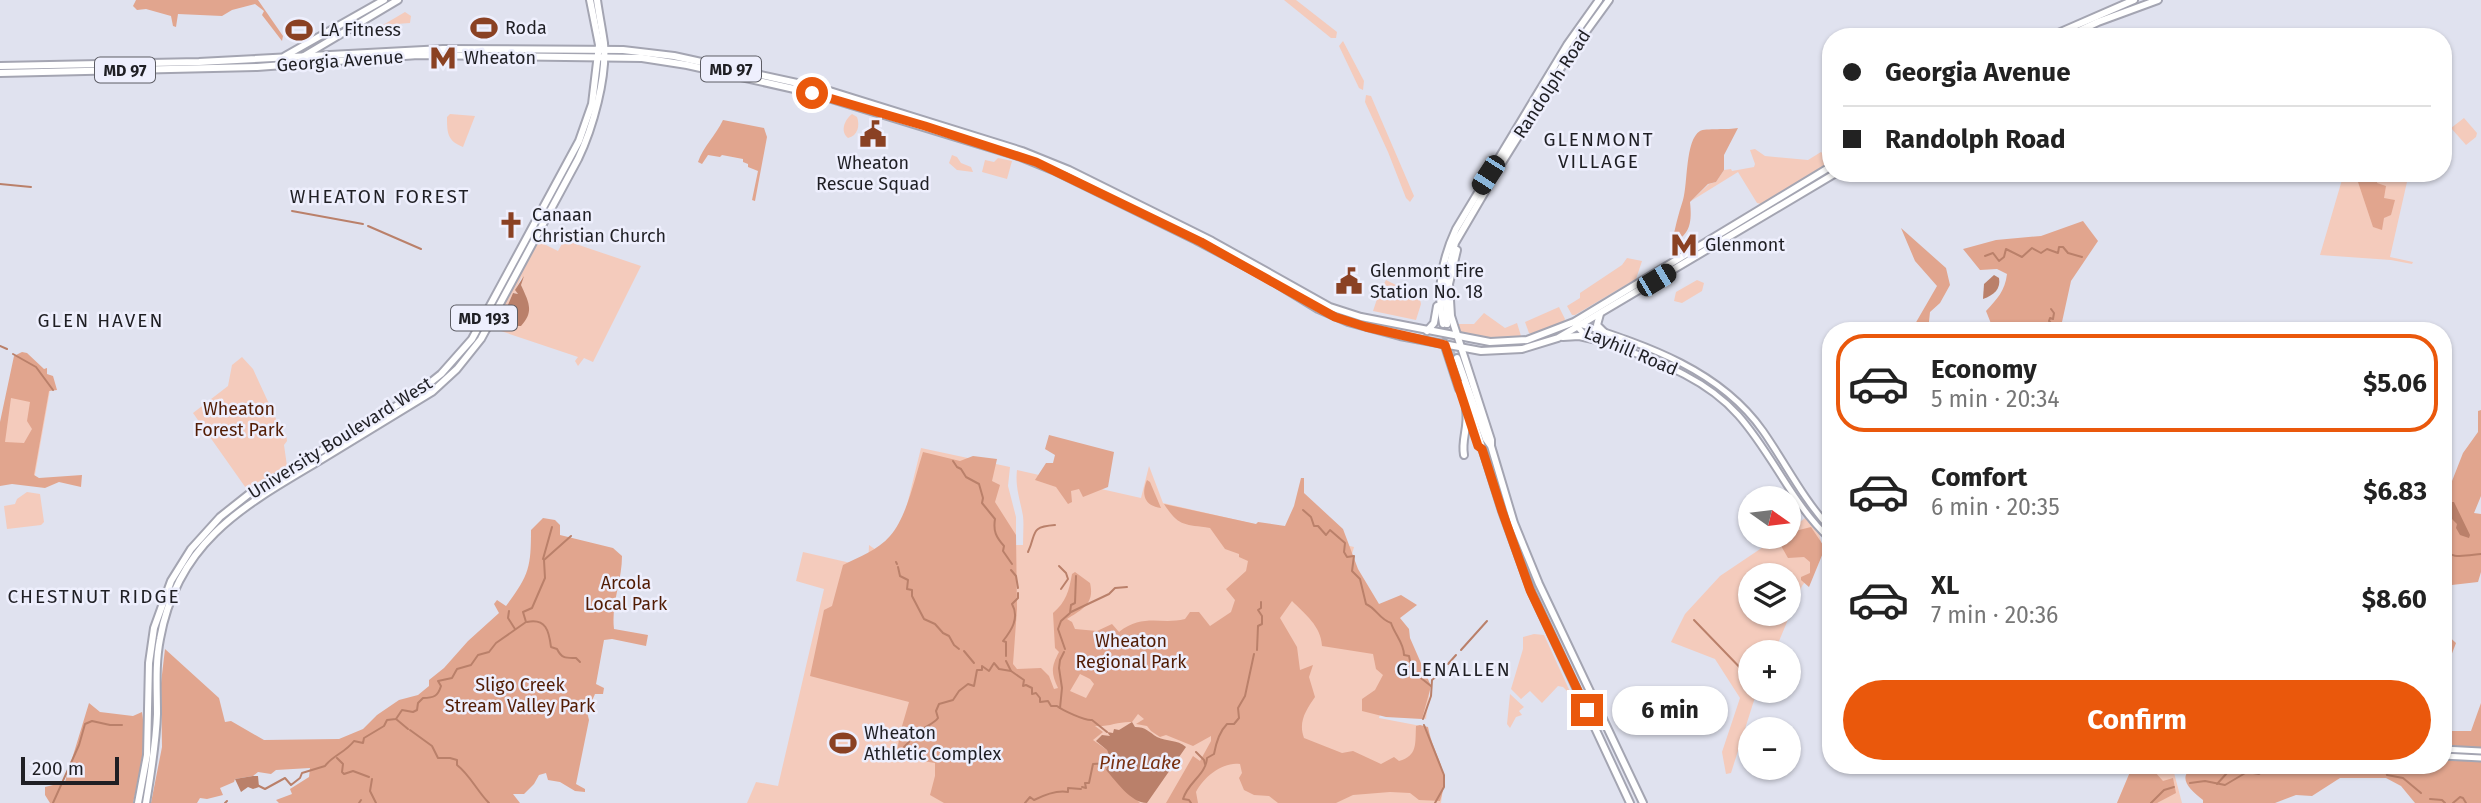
<!DOCTYPE html>
<meta charset="utf-8">
<style>
:root{--surface:#fff;--page:#f2f2f2;--text:#222;--muted:#767676;--line:#e0e0e0;--accent:#ea580c}
body{margin:0;font-family:"Fira Sans",sans-serif;background:var(--page);color:var(--text);height:100vh;display:flex;flex-direction:column;font-size:26px;white-space:nowrap}
*{box-sizing:border-box;margin:0}
p{font-size:23px;color:var(--muted)}
.icon{flex:none;width:38px;height:38px;fill:none;stroke:currentColor;stroke-width:2;stroke-linecap:round;stroke-linejoin:round}
.map{position:relative;flex:1;overflow:hidden}
.side{position:absolute;left:1822px;top:322px;width:630px;height:452px;display:flex;flex-direction:column;background:var(--surface);border-radius:28px;box-shadow:0 2px 5px #0004}
.side>*{flex:none}
.top-card{position:absolute;left:1822px;top:28px;width:630px;height:154px;border-radius:28px;box-shadow:0 2px 5px #0004;display:grid;align-content:center;height:154px;padding:0 21px;background:var(--surface)}
.needle{width:46px;rotate:104deg}
.controls{position:absolute;left:1738px;top:486px;display:grid;gap:14px}
.controls a{display:grid;place-items:center;width:63px;height:63px;border-radius:50%;background:var(--surface);box-shadow:0 2px 5px #0004;font-size:35px}
.scale{position:absolute;left:21px;bottom:18px;width:98px;box-sizing:border-box;padding-left:7px;border:4px solid #1f1f24;border-top:0;font-size:19px;line-height:24px;white-space:nowrap;color:#1f1f24;-webkit-text-stroke:5px #eeeffd;paint-order:stroke}
.end{position:absolute;width:32px;height:32px;margin:-16px;border:9px solid #ea580c;background:#fff;box-shadow:0 0 0 4px #fff}
.from{border-radius:50%}
.bubble{position:absolute;height:49px;border-radius:24px;background:var(--surface);box-shadow:0 2px 5px #0004;font-size:23px;font-weight:700;line-height:49px;text-align:center}
.car{position:absolute;width:21px;height:42px;margin:-21px -10px;border-radius:9px;box-shadow:0 0 5px 2px #0007;background:linear-gradient(#222 24%,#8ab4d8 0 40%,#222 0 76%,#8ab4d8 0 86%,#222 0)}
.top-card b{display:flex;align-items:center;gap:24px;height:66px;font-size:26px}
.top-card b+b{border-top:2px solid var(--line)}
.top-card i{width:18px;height:18px;background:var(--text)}
ul{padding:12px 0 0;list-style:none}
li{display:flex;align-items:center;gap:21px;height:98px;margin:0 14px 10px;padding:0 7px;border:4px solid transparent;border-radius:28px}
li div{flex:1}
li b{display:block;font-size:26px}
li em{font-style:normal;font-weight:700}
li.on{border-color:var(--accent)}
li>.icon{width:63px;height:63px;stroke-width:1.5}
.button{display:flex;gap:14px;margin-top:auto;padding:14px 21px}
.button a{flex:1;height:80px;border-radius:42px;background:var(--accent);color:#fff;font-size:28px;font-weight:700;line-height:80px;text-align:center}
.map>svg:first-child{display:block}
.green{fill:#f4cbbc;fill-rule:evenodd}
.forest{fill:#e1a58e;fill-rule:evenodd}
.water{fill:#ba806a}
.lines{fill:none;stroke-linecap:round;stroke-linejoin:round}
.stream{stroke:#ba806a;stroke-width:2}
.primary-tunnel{stroke:#b9bbc6;stroke-width:6;stroke-dasharray:6 3;stroke-linecap:butt}
.secondary-casing{stroke:#a4a5b2;stroke-width:9}
.primary-casing{stroke:#a4a5b2;stroke-width:10}
.secondary{stroke:#fff;stroke-width:5}
.primary{stroke:#fff;stroke-width:6}
.route{stroke:#ea580c;stroke-width:9}
.labels{text-anchor:middle;stroke-width:5;stroke-linejoin:round;paint-order:stroke}
.shield{fill:#eeeffd;stroke:#5d5d65;stroke-width:2}
.shield-label{font-size:16px;font-weight:bold;fill:#1f1f24}
.poi-label{font-size:18px;fill:#1f1f24;stroke:#eeeffd;text-anchor:start}
.street-label{font-size:18px;fill:#1f1f24;stroke:#eeeffd}
.park-label{font-size:18px;fill:#521c04;stroke:#eeeffd}
.neighbourhood-label{font-size:19px;letter-spacing:2px;fill:#1f1f24;stroke:#eeeffd}
.water-label{font-size:19px;font-style:italic;fill:#793112;stroke:#eeeffd}
</style>
<div class="map">
<svg width="2481" height="803" viewBox="0 0 2481 803">
<rect width="100%" height="100%" fill="#e0e2ef"/>
<!-- green -->
<g class="green">
<path d="M1284,0H1296L1337,32L1336,38H1331Z"/>
<path d="M405,12L411,16L410,23L383,25Z"/>
<path d="M1343,41L1364,81L1363,90L1359,88L1339,46Z"/>
<path d="M1366,95L1371,96L1414,196L1410,202L1406,198L1388,152L1365,102Z"/>
<path d="M450,114L475,116L463,147C447,141 447,132 447,117Z"/>
<path d="M852,114L857,117C860,125 858,136 848,138C840,132 844,120 852,114Z"/>
<path d="M2464,118L2477,133L2476,137L2466,145L2451,128Z"/>
<path d="M1755,149L1765,156L1808,160L1821,152L1829,159L1827,165L1761,204L1757,203L1738,172L1691,201L1709,184L1716,182L1724,170L1731,169L1732,171L1754,167L1755,164L1750,150Z"/>
<path d="M952,155L957,157L961,163L971,167L973,172L957,170L949,163Z"/>
<path d="M998,158L1012,161L1007,179L982,172L985,160L994,162Z"/>
<path d="M2344,173H2409L2390,257L2413,262L2412,264L2391,260L2320,255Z"/>
<path d="M564,240L641,266L593,362L584,358L578,366L575,361L578,357L492,328L538,241L558,251ZM522,276L521,285L529,307L504,314L513,293L518,294L516,289Z"/>
<path d="M1627,258L1642,261L1636,279L1575,315H1572L1567,306L1580,298V293L1622,265Z"/>
<path d="M1386,280L1408,291L1410,288L1416,290L1415,294L1419,295L1421,304L1416,320L1373,311L1379,293Z"/>
<path d="M1697,280L1704,283L1702,291L1682,303L1674,301L1676,292Z"/>
<path d="M1559,307L1565,319L1563,324L1533,334L1529,333L1525,322Z"/>
<path d="M1484,313L1505,328L1517,323L1521,336L1499,338L1462,335L1458,324H1474Z"/>
<path d="M16,356L50,390L34,480L0,484V432Z"/>
<path d="M242,357L253,369L282,432L286,434L287,441L284,445L287,466L248,491L193,413L228,386L232,365Z"/>
<path d="M921,448L1010,467L1008,486L1016,517V545H1023C1023,535 1024,525 1023,516C1020,499 1015,487 1017,470L1141,498L1149,466L1163,503L1354,547L1350,561L1430,689L1426,719L1381,711L1379,718L1421,726L1443,788L1441,803H747L756,782L778,786L824,589L796,581L803,552L868,567L869,545L893,562Z"/>
<path d="M27,492L40,494L44,522L41,525L7,529L4,506L15,504L17,499Z"/>
<path d="M1805,518L1819,534L1823,549L1815,568L1802,586L1774,653H1750V691H1757L1731,773L1726,774L1722,752L1740,698L1715,659L1671,642L1685,614L1720,576L1778,537H1788L1789,531ZM1750,576H1788V614H1750Z"/>
<path d="M1534,634L1544,635L1572,696L1569,697L1571,695L1563,687L1558,686L1542,703L1530,691L1521,699L1511,689L1523,649V637Z"/>
<path d="M1510,694L1524,707L1519,711L1522,715L1516,717L1510,728L1507,724Z"/>
<path d="M2133,765C2147,765 2158,773 2173,769L2182,803H2117Z"/>
</g>
<!-- forest -->
<g class="forest">
<path d="M136,0H258L283,36L282,41L262,15L264,11L255,4L232,10L222,16L178,14L176,27L173,26L171,16L146,9L137,10L133,6Z"/>
<path d="M723,120L764,128L767,137L755,201L752,200L758,171L748,167V164L743,162V159L722,155L720,157L708,155L702,164L698,162C703,147 716,135 723,120Z"/>
<path d="M1738,128L1724,155V170L1716,182L1708,184L1690,202C1692,221 1691,235 1672,243C1675,228 1678,215 1683,200C1688,184 1685,140 1700,131C1705,128 1729,130 1738,128Z"/>
<path d="M2355,173H2379L2377,183L2386,186L2384,198L2395,200L2391,215L2384,218L2382,230L2373,227Z"/>
<path d="M2083,221L2098,241L2071,281L2062,322L2068,331H1994L1986,311C1997,299 2005,291 2007,274L1997,269L1980,270L1963,249L1996,240L2041,236Z"/>
<path d="M1901,228L1946,268L1950,285L1940,303L1930,312L1928,331H1911L1937,286L1915,261Z"/>
<path d="M22,352L27,353L44,369L47,368V374L53,376L57,390L49,391L34,475L39,478L82,475L81,487L59,482L45,488L12,484L0,486V422L14,356ZM11,398L30,402L27,421L32,429L24,443L5,442Z"/>
<path d="M2481,410V496L2474,513L2481,514V572L2478,582L2443,586V504L2463,453L2478,432V411Z"/>
<path d="M1049,435L1114,452L1108,487L1083,497L1079,489L1071,491L1072,502L1068,504L1056,487L1035,480L1046,463H1053L1055,455L1045,449Z"/>
<path d="M923,452L960,461L973,456L997,459L992,481L1000,485L995,502L1016,535L1017,609L1013,664L1017,669L1041,668L1049,676L1054,689L1058,688C1051,673 1051,667 1059,652L1055,648L1053,613C1066,602 1069,591 1072,574L1075,572L1090,583C1095,604 1082,609 1067,619L1072,622L1075,629L1097,631L1112,624L1119,632C1143,613 1161,625 1185,619L1190,612H1199L1210,626L1231,612L1235,600L1226,589L1246,571L1248,561L1239,557V554L1225,549L1210,528C1184,524 1179,527 1164,504L1256,524L1258,522L1285,526L1294,506L1301,478H1304V493L1343,529L1358,569L1379,604L1401,595L1417,605L1400,618L1409,629L1410,638L1431,686L1422,719L1386,717L1362,711V699L1375,690L1383,675L1376,669L1373,654L1322,646C1321,626 1305,614 1292,601L1280,618L1297,647L1300,670L1313,665L1309,677L1315,697C1306,710 1298,722 1304,738L1342,753L1353,751L1381,764L1394,757L1399,761C1418,756 1415,743 1416,726L1420,725L1428,727C1434,758 1451,769 1440,801L1419,800L1410,793L1390,792L1353,795L1336,803H1278L1269,796L1254,795L1244,790L1239,778L1242,773L1240,764C1224,761 1203,777 1196,792L1198,803H1166L1193,756L1200,761L1211,741V736L1193,746L1166,735L1160,737L1151,731L1147,726L1136,724L1144,719L1138,714L1132,722C1119,721 1109,727 1095,726L1103,732L1093,740L1107,750L1110,758L1106,770L1140,803H944L930,795L935,776V763L904,758L897,752L900,733L909,702L810,676L824,610L832,606L843,565C859,557 878,550 890,536C907,517 915,477 923,452ZM1080,674L1090,679L1094,684L1086,698L1070,691Z"/>
<path d="M1147,480L1150,482L1161,508C1144,506 1141,494 1147,480Z"/>
<path d="M543,518L555,520L560,525V535L613,548L622,556C622,581 611,604 614,629L648,635L646,646L612,639L604,640L596,684L604,688L603,694H595L587,712L589,720L576,784L585,789V792L575,791L560,782L548,780L546,773L539,775L534,784L524,794H513L520,803H279L276,800L292,794L290,789L309,777L310,768L276,770L271,774L258,772L253,776L235,779L234,782L220,788L223,795L207,799L200,798L197,803H151L162,747L161,683L165,649L219,698L225,722L231,721L264,740L339,739L363,729L377,715L399,700L418,695L429,686V680L444,668L468,641L499,613L494,604L497,600L506,606C529,575 531,568 531,530Z"/>
<path d="M1811,527L1825,548L1809,587L1801,580V577L1810,573V562L1804,557L1788,558L1780,544L1799,530Z"/>
<path d="M2443,631L2456,643L2443,677Z"/>
<path d="M89,703L100,712L133,716L142,712C147,742 140,774 133,803H50L45,795V787L65,782Z"/>
<path d="M2481,703V751L2443,749V731H2471Z"/>
<path d="M2443,756L2481,757V803H2415L2401,786L2386,778H2340L2312,796L2296,795L2275,803H2203V800C2187,788 2174,773 2201,765H2443Z"/>
<path d="M2133,765H2143L2148,771L2155,772L2163,781L2173,778L2176,793L2157,803H2117Z"/>
</g>
<!-- water -->
<g class="water">
<path d="M1994,275L1999,278C2001,289 1994,295 1983,299L1984,284Z"/>
<path d="M524,276L521,285C528,301 535,311 521,326H516L504,314L513,293L518,294L515,290Z"/>
<path d="M2448,502H2454L2470,535L2469,538L2460,535L2456,528L2457,524L2452,519L2443,527V507Z"/>
<path d="M1132,722L1135,727C1146,727 1149,732 1157,737C1167,742 1177,739 1186,747L1147,803C1131,803 1116,781 1106,770L1110,758L1107,750L1096,741L1102,735L1110,736L1107,732L1113,733L1114,729L1119,730Z"/>
<path d="M253,776H258L259,787L253,789L248,787L241,792L235,779Z"/>
</g>
<g class="lines">
<!-- stream -->
<g class="stream">
<path d="M0,184L31,187"/>
<path d="M292,211L363,224"/>
<path d="M368,226L421,249"/>
<path d="M1985,256L1993,253L1999,261L2004,257L2006,249L2022,257L2032,248L2041,253L2047,249L2058,253L2059,247H2063L2068,253L2082,257"/>
<path d="M2051,309L2054,313L2053,319L2050,318L2049,321L2054,326L2053,331"/>
<path d="M0,346L7,349"/>
<path d="M13,354L36,367L53,390"/>
<path d="M953,461L957,467L961,469L966,477L979,484L983,498L982,503L995,519C993,531 996,537 1004,546L1003,551L1012,564"/>
<path d="M1303,510L1311,517L1314,526H1318L1326,535L1330,530L1345,543L1344,552L1347,557L1354,556L1352,571L1360,579L1366,604C1377,609 1379,619 1391,623C1395,635 1404,643 1404,655L1409,656L1412,671L1431,686"/>
<path d="M2443,546C2447,561 2468,555 2481,554"/>
<path d="M1028,552C1037,533 1029,527 1055,525"/>
<path d="M543,559L552,527"/>
<path d="M896,562L897,564"/>
<path d="M1059,566L1066,573L1068,579L1061,589"/>
<path d="M898,567L900,576L908,580L907,589L912,590V596L924,619L935,624L943,633L949,636L954,645L959,649"/>
<path d="M1011,570L1016,576L1018,588"/>
<path d="M509,611L508,618L515,629"/>
<path d="M1071,612L1109,594L1115,588L1127,587"/>
<path d="M1694,620L1750,678"/>
<path d="M527,622C546,618 549,631 551,647L557,649C562,659 566,658 576,658L580,662"/>
<path d="M1065,649L1058,629L1061,621L1070,613L1071,605L1075,603L1076,576"/>
<path d="M1257,650L1258,626L1262,624V616L1258,610L1261,608V602"/>
<path d="M1461,650L1487,621"/>
<path d="M964,651L974,663"/>
<path d="M1006,656V642L1003,641C1011,631 1020,618 1012,604L1018,598V593"/>
<path d="M1006,661L1011,671"/>
<path d="M1448,664L1456,655"/>
<path d="M1060,708L1062,688L1059,668L1060,660L1064,652"/>
<path d="M396,719L408,729"/>
<path d="M1423,719L1431,696L1432,680L1437,676"/>
<path d="M1424,725L1444,775V787L1435,803"/>
<path d="M410,730L432,746L438,758H450L457,760V765C470,775 477,791 489,803"/>
<path d="M914,736C922,727 933,725 938,718L936,711L939,704L953,700L959,691L968,684L974,686L977,670H982V666L989,671L994,663L999,669L1011,671L1024,680L1023,686L1026,685L1032,688V694L1036,693L1040,698V702L1048,701L1051,706H1057C1062,710 1085,721 1092,720L1107,732"/>
<path d="M904,747L909,742"/>
<path d="M1196,752L1204,760L1205,764"/>
<path d="M337,758L343,764L342,772L344,774L353,771L369,777"/>
<path d="M2311,765L2314,768L2318,765"/>
<path d="M2357,765L2366,771L2379,768L2386,770L2387,775L2403,778L2421,793"/>
<path d="M372,779L370,791L376,803"/>
<path d="M2190,783L2205,781L2225,785L2247,772L2259,774L2272,765H2279"/>
<path d="M2217,784L2227,773L2228,765"/>
<path d="M257,785L265,789L285,778L291,785L300,778L302,773L325,766C332,756 346,752 354,741L363,743L364,738L384,726L387,720L396,719L402,710L413,712L417,710L418,703L423,698C434,698 438,696 441,686L438,681L452,678L457,669L471,665L478,655L489,652L496,643L526,622L523,612L532,608L545,578L544,560L571,536"/>
<path d="M1082,787L1086,788L1085,783H1089L1093,764L1109,763"/>
<path d="M2430,799L2442,800L2445,803"/>
<path d="M53,803L79,745L85,724L92,721L110,725H122"/>
<path d="M225,803L227,801"/>
<path d="M359,803L361,800"/>
<path d="M1025,803L1030,797L1034,800C1044,795 1058,790 1068,792V788L1081,789"/>
<path d="M1191,803L1189,800L1183,799C1188,782 1206,775 1207,758L1214,754C1216,743 1219,732 1227,724H1234L1239,718L1238,708L1245,696L1254,654"/>
<path d="M2151,803L2164,790L2174,787"/>
<path d="M2453,803L2460,797L2463,798L2466,803"/>
</g>
<!-- primary-tunnel -->
<path class="primary-tunnel" d="M1443,324L1454,359"/>
<defs>
<g id="secondary">
<path d="M1575,324L1583,333C1636,356 1697,369 1738,415C1772,453 1792,504 1830,539"/>
<path d="M1580,324C1648,346 1720,370 1763,431C1786,464 1803,499 1830,528"/>
<path d="M2443,749L2481,751"/>
<path d="M2443,756L2481,758"/>
</g>
<g id="primary">
<path d="M2049,37L2134,0"/>
<path d="M2066,37L2098,22L2158,0"/>
<path d="M285,56L384,0"/>
<path d="M304,56L398,0"/>
<path d="M0,66L199,62L443,49L623,50L674,56L820,88L1022,151L1069,170L1212,241L1330,307L1361,317L1490,342L1527,340L1574,322L1830,167"/>
<path d="M0,73L257,67L418,55L642,58L687,65L812,93L1021,157L1053,170L1196,240L1264,276L1318,309L1348,322L1400,336L1481,351L1522,349L1558,338L1836,173"/>
<path d="M1457,250L1449,284L1451,316L1491,440V445"/>
<path d="M1600,314L1597,325L1605,333"/>
<path d="M1443,324C1436,291 1442,259 1456,229L1567,45L1599,0"/>
<path d="M1447,324L1445,285L1455,243L1503,161L1569,55L1609,0"/>
<path d="M1427,331L1434,323L1437,306"/>
<path d="M1563,337L1579,336L1602,341"/>
<path d="M1444,343L1459,389"/>
<path d="M1457,358L1486,439L1491,446L1514,523L1539,584L1643,803"/>
<path d="M1462,384L1502,511L1532,593L1630,803"/>
<path d="M1464,455C1461,439 1469,427 1466,410"/>
<path d="M138,803L147,755L149,663L154,628L171,581L191,549L220,517L249,494L416,394L441,374L472,339L579,141L592,104L599,45L590,0"/>
<path d="M146,803C151,773 156,744 157,714C157,689 155,664 160,639C177,543 241,507 319,461C357,438 395,415 432,392L457,369L481,339L578,159C593,128 607,77 604,43C602,29 599,14 597,0"/>
</g>
</defs>
<!-- secondary casing -->
<use href="#secondary" class="secondary-casing"/>
<!-- primary casing -->
<use href="#primary" class="primary-casing"/>
<!-- secondary -->
<use href="#secondary" class="secondary"/>
<!-- primary -->
<use href="#primary" class="primary"/>
</g>
<g class="lines">
<!-- route -->
<path class="route" d="M812,93L925,126L1036,162L1201,242L1335,317L1366,327L1445,345L1478,446L1482,449L1502,511L1530,590L1587,710"/>
</g>
<!-- icons -->
<defs>
<symbol id="stadium-bare" viewBox="-9 -9 18 18"><path d="M0-5a6.5 5 0 1 0 0 10a6.5 5 0 1 0 0-10ZM-3.5-1.8h7v3.6h-7Z" fill="#8a4123" stroke="#eeeffd" stroke-width="2.5" paint-order="stroke"/></symbol>
<symbol id="metro-bare" viewBox="-9 -9 18 18"><path d="M-5.5 5V-5H-3L0 0L3-5H5.5V5H3V-.5L0 4L-3-.5V5Z" fill="#8a4123" stroke="#eeeffd" stroke-width="2.5" paint-order="stroke"/></symbol>
<symbol id="civic-bare" viewBox="-9 -9 18 18"><path d="M-.6-6.5H3V-4.5H.6V-3L4-1V1h2V6H-6V1h2V-1L-.6-3ZM-1.2 2.5V6h2.4V2.5Z" fill="#8a4123" stroke="#eeeffd" stroke-width="2.5" paint-order="stroke"/></symbol>
<symbol id="church-bare" viewBox="-9 -9 18 18"><path d="M-1.2-6h2.4v3.5h3.3v2.4h-3.3V6h-2.4V-.1h-3.3v-2.4h3.3Z" fill="#8a4123" stroke="#eeeffd" stroke-width="2.5" paint-order="stroke"/></symbol>
</defs>
<g fill-rule="evenodd">
<use href="#stadium-bare" x="465" y="9" width="38" height="38"/>
<use href="#stadium-bare" x="280" y="11" width="38" height="38"/>
<use href="#metro-bare" x="424" y="39" width="38" height="38"/>
<use href="#civic-bare" x="854" y="115" width="38" height="38"/>
<use href="#church-bare" x="492" y="206" width="38" height="38"/>
<use href="#metro-bare" x="1665" y="226" width="38" height="38"/>
<use href="#civic-bare" x="1330" y="262" width="38" height="38"/>
<use href="#stadium-bare" x="824" y="724" width="38" height="38"/>
</g>
<g class="labels">
<!-- shield labels -->
<g class="shield">
<rect x="701" y="56.5" width="60" height="25" rx="5"/>
<rect x="95" y="57.5" width="60" height="25" rx="5"/>
<rect x="451" y="305.5" width="66" height="25" rx="5"/>
</g>
<g class="shield-label">
<text x="731" y="75">MD 97</text>
<text x="125" y="76">MD 97</text>
<text x="484" y="324">MD 193</text>
</g>
<!-- poi labels -->
<g class="poi-label">
<text x="505" y="34">Roda</text>
<text x="320" y="36">LA Fitness</text>
<text x="464" y="64">Wheaton</text>
<text x="873" y="169" text-anchor="middle">Wheaton<tspan x="873" dy="21">Rescue Squad</tspan></text>
<text x="532" y="221">Canaan<tspan x="532" dy="21">Christian Church</tspan></text>
<text x="1705" y="251">Glenmont</text>
<text x="1370" y="277">Glenmont Fire<tspan x="1370" dy="21">Station No. 18</tspan></text>
<text x="864" y="739">Wheaton<tspan x="864" dy="21">Athletic Complex</tspan></text>
</g>
<!-- street labels -->
<g class="street-label">
<text transform="translate(340 61) rotate(-4)" y="6">Georgia Avenue</text>
<text transform="translate(1552 84) rotate(-57)" y="6">Randolph Road</text>
<text transform="translate(1631 351) rotate(23)" y="6">Layhill Road</text>
<text transform="translate(340 438) rotate(-32)" y="6">University Boulevard West</text>
</g>
<!-- park labels -->
<g class="park-label">
<text x="239" y="415">Wheaton<tspan x="239" dy="21">Forest Park</tspan></text>
<text x="626" y="589">Arcola<tspan x="626" dy="21">Local Park</tspan></text>
<text x="1131" y="647">Wheaton<tspan x="1131" dy="21">Regional Park</tspan></text>
<text x="520" y="691">Sligo Creek<tspan x="520" dy="21">Stream Valley Park</tspan></text>
</g>
<!-- neighbourhood labels -->
<g class="neighbourhood-label">
<text x="1599" y="146">GLENMONT<tspan x="1599" dy="22">VILLAGE</tspan></text>
<text x="380" y="203">WHEATON FOREST</text>
<text x="101" y="327">GLEN HAVEN</text>
<text x="94" y="603">CHESTNUT RIDGE</text>
<text x="1454" y="676">GLENALLEN</text>
</g>
<!-- water labels -->
<g class="water-label">
<text x="1140" y="769">Pine Lake</text>
</g>
</g>
</svg>
<div class="controls">
<a><svg class="needle" viewBox="-14 -14 28 28"><path d="M0-13l5 13h-10z" fill="#e53935"/><path d="M0 13l5-13h-10z" fill="#767676"/></svg></a>
<a><svg class="icon" aria-label="layers" viewBox="0 0 24 24"><path d="M12 4l9 5-9 5-9-5zM3 14l9 5 9-5"/></svg></a>
<a>+</a>
<a>−</a>
</div>
<div class="scale">200 m</div>
<i class="end from" style="left:812px;top:93px"></i>
<i class="end" style="left:1587px;top:710px"></i>
<div class="bubble" style="left:1612px;top:686px;width:116px">6 min</div>
<i class="car" style="left:1488px;top:175px;rotate:213deg"></i>
<i class="car" style="left:1656px;top:280px;rotate:59deg"></i>
<div class="top-card">
<b><i class="from"></i>Georgia Avenue</b>
<b><i></i>Randolph Road</b>
</div>
<section class="side">
<ul>
<li class="on"><svg class="icon" aria-label="car" viewBox="0 0 24 24"><path d="M5 17H2v-5l4-1 3-4h7l3 4 3 1v5h-3M9 17h6M6 11h13"/><circle cx="7" cy="17" r="2"/><circle cx="17" cy="17" r="2"/></svg><div><b>Economy</b><p>5 min · 20:34</p></div><em>$5.06</em></li>
<li><svg class="icon" aria-label="car" viewBox="0 0 24 24"><path d="M5 17H2v-5l4-1 3-4h7l3 4 3 1v5h-3M9 17h6M6 11h13"/><circle cx="7" cy="17" r="2"/><circle cx="17" cy="17" r="2"/></svg><div><b>Comfort</b><p>6 min · 20:35</p></div><em>$6.83</em></li>
<li><svg class="icon" aria-label="car" viewBox="0 0 24 24"><path d="M5 17H2v-5l4-1 3-4h7l3 4 3 1v5h-3M9 17h6M6 11h13"/><circle cx="7" cy="17" r="2"/><circle cx="17" cy="17" r="2"/></svg><div><b>XL</b><p>7 min · 20:36</p></div><em>$8.60</em></li>
</ul>
<div class="button"><a>Confirm</a></div>
</section>
</div>
